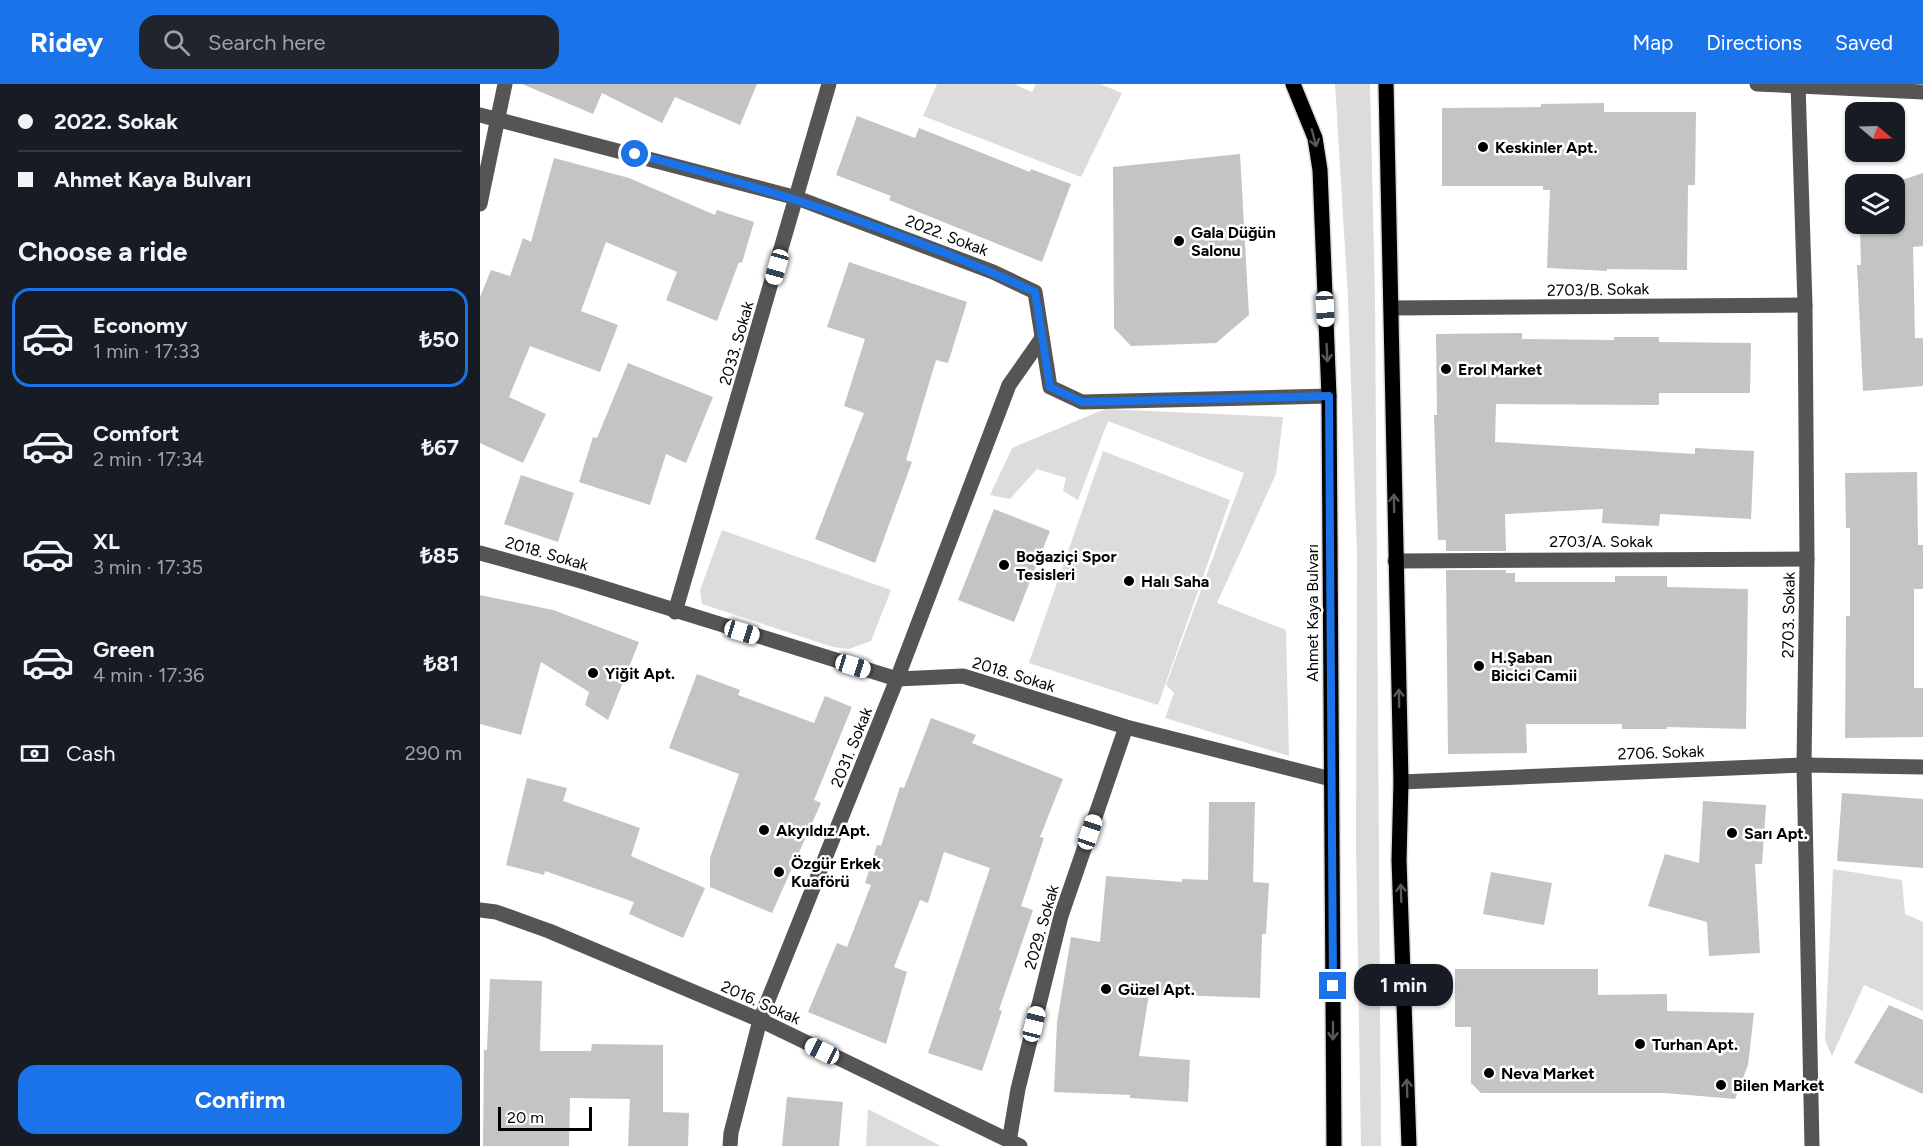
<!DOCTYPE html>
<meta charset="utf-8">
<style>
:root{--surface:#171b24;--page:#20242c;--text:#f1f3f6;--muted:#9ea1a6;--line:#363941;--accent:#1a73e8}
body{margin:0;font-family:Figtree,sans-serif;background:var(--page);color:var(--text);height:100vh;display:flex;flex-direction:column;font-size:22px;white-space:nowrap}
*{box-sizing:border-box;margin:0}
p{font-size:20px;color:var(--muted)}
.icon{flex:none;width:33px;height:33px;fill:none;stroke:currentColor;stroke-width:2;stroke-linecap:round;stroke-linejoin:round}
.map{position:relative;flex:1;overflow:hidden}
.sheet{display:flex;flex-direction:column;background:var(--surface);width:480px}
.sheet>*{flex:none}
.banner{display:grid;align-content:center;height:132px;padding:0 18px;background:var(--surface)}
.needle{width:39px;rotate:109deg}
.buttons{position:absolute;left:1365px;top:18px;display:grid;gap:12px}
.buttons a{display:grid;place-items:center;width:60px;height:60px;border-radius:12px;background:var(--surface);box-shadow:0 2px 4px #0004;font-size:30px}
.scale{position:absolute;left:18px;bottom:15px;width:94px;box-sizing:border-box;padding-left:6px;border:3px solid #000;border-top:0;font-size:16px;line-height:21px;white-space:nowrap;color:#000;-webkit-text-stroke:4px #fff;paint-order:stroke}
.end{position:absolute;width:27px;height:27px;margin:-14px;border:8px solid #1a73e8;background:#fff;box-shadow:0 0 0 3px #fff}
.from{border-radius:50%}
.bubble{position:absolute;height:42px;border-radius:18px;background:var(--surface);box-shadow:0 2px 4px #0004;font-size:20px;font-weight:700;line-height:42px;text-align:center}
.car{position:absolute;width:18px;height:36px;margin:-18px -9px;border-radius:8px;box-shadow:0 0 4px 2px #0007;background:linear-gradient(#fff 24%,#345 0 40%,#fff 0 76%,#345 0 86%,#fff 0)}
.banner b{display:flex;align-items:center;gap:21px;height:57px;font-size:22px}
.banner b+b{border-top:2px solid var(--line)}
.banner i{width:15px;height:15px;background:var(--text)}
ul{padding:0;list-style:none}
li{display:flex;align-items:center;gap:18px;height:99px;margin:0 12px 9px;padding:0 6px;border:3px solid transparent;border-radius:18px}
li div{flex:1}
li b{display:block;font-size:22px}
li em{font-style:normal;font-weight:700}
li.current{border-color:var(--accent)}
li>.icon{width:54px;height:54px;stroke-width:1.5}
h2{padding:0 18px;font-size:27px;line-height:72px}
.pay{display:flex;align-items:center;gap:15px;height:66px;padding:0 18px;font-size:22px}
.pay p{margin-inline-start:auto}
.button{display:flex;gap:12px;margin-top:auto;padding:12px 18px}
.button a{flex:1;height:69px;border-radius:18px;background:var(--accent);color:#fff;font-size:24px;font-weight:700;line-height:69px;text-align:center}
header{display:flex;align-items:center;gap:36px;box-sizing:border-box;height:84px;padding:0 30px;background:var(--accent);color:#fff}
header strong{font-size:28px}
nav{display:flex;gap:33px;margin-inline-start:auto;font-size:21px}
.search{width:420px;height:54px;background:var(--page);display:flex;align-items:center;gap:15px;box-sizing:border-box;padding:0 21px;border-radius:18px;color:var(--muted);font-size:22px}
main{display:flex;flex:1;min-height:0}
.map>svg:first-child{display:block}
.green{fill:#dcdcdc}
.building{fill:#c4c4c4}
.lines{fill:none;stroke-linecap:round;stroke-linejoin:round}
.major-casing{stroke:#dbdbdb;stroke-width:18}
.minor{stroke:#555;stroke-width:15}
.major{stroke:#000;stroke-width:15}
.oneway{stroke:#595959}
.route{stroke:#1a73e8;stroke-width:8}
.poi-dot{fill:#000;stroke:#fff;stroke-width:2}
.labels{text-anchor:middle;stroke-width:5;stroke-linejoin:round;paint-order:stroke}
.poi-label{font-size:16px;font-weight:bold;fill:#000;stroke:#fff;text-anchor:start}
.street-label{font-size:16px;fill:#000;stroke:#fff}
</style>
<header>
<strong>Ridey</strong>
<div class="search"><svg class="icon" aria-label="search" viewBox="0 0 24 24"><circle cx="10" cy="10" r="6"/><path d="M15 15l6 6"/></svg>Search here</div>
<nav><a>Map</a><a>Directions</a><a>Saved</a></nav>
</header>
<main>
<section class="sheet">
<div class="banner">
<b><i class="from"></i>2022. Sokak</b>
<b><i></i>Ahmet Kaya Bulvarı</b>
</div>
<h2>Choose a ride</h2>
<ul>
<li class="current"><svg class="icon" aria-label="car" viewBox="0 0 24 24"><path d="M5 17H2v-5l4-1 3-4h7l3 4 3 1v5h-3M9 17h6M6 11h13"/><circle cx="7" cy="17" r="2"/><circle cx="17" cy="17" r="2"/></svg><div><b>Economy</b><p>1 min · 17:33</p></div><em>₺50</em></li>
<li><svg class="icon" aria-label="car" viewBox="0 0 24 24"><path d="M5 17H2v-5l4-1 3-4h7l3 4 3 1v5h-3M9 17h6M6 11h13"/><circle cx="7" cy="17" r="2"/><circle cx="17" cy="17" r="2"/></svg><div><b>Comfort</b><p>2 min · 17:34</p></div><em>₺67</em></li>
<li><svg class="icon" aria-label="car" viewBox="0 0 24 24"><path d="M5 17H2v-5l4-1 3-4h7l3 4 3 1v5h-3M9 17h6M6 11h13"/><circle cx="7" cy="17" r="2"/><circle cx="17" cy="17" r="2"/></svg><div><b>XL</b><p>3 min · 17:35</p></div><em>₺85</em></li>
<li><svg class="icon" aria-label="car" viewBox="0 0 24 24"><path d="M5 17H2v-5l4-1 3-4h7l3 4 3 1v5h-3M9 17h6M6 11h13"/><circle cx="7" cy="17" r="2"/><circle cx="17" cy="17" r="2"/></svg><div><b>Green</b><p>4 min · 17:36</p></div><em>₺81</em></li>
</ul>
<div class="pay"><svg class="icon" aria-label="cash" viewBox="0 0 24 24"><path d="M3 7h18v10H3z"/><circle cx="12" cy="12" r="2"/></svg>Cash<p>290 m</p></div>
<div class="button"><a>Confirm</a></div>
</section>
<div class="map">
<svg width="1443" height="1062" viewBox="0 0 1443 1062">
<rect width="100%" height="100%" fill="#fff"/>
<!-- green -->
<g class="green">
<path d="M457,0H534L552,8L556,0H620L642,9L601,93L443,32Z"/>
<path d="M855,0H890L895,213L901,1062H881L876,760L877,472L868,214Z"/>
<path d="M625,325L803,333L796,390L737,519L806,546L809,672L685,634L694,609L686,601L764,389L628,337L598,416L583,407L586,394L557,385L530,415L510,411L532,364Z"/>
<path d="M623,367L750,416L678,621L549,579Z"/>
<path d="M242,446L411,506L391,557L369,565L353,563L222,520L220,506Z"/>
<path d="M1353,785L1422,796L1425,830L1443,838V927L1384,901L1352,972L1345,956Z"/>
<path d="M388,1025L461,1062H386Z"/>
</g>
<!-- building -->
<g class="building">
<path d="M42,0H277L260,41L195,13L182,39L122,9L113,30Z"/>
<path d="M1124,19V28H1216L1215,101H1208L1207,186L1127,185V187L1067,184L1070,106H1063V102H962V24L1061,23V20Z"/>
<path d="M377,32L435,54L439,44L550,88L551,85L591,100L562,178L409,116L411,112L356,91Z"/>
<path d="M760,70L769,231L736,259L651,262L634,244L633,83Z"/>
<path d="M74,74L149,94L235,131L237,126L274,138L262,179L259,178L237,237L186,216L197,188L126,158L101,227L138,241L120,288L50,262L29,313L66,330L43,379L0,359V213L11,186L30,192L43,154L51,158Z"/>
<path d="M1443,89V162L1433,163L1435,254H1443V302L1383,307L1377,181H1381L1380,144L1390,140H1414L1416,98Z"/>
<path d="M369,178L487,218L468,279L456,276L426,376L432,378L395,479L335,455L384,329L364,322L385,255L347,243Z"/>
<path d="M1042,249V255L1134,256V253H1179V258L1271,259L1270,309H1179V321L1016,320L1015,358L1215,370V364L1274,367L1271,435L1180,430L1179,442L1122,439L1123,425L1025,430L1026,467H966V456H958L954,331H957L956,250Z"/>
<path d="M148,279L233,313L206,379L186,370L170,421L99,398L113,353L117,354Z"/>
<path d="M1437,388L1438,461H1443V505H1434V604H1443V653L1365,654L1366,532H1370V444H1366L1365,389Z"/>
<path d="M41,391L94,409L78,458L24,440Z"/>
<path d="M514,425L570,447L534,538L478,516Z"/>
<path d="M966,486H1026V489H1035V498H1135V492H1187V503L1268,505L1266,645L1187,643V645H1142V640H1046L1047,669L968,670Z"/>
<path d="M0,511L73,526L159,558L128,636L105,621L109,608L61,578L41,651L0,640Z"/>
<path d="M217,590L260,606L258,611L334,639L345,612L372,623L334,716L341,719L292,829L230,803V774L259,690L189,664Z"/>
<path d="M451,634L496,651L492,659L583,695L560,753L564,754L541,822L553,826L519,926L522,927L502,987L448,969L510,784L464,768L448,819L440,816L414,883L427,888L406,960L328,928L357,859L367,863L391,801L385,799L397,761L401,762L420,703L424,704Z"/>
<path d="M47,694L87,704L83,717L160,744L151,772L225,804L203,854L149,830L154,818L65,787L64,791L26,781Z"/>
<path d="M1362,709L1443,715V784L1357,777Z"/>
<path d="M1223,717L1286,721L1282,780H1275L1280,869L1229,872L1227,838L1168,822L1185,770L1219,779Z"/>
<path d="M729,718H775L773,798L789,799L786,850H782L780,914L669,910L659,972L710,976L708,1018L650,1014V1011L574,1008L577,938L591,853L620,858L626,792L702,798V795L728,796Z"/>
<path d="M1011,788L1072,799L1064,841L1003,830Z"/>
<path d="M975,885H1118V911L1187,910V927L1274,929L1268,981L1255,1015L1185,1009H1001L991,999V943H975Z"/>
<path d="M10,895L62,897L60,967H111L112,960L183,961V1028L209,1029L208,1062H148L150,1015L90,1014L89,1062H3L4,966H7Z"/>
<path d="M1409,921L1443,936V1010L1374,979Z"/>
<path d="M307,1013L363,1018L359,1062H302Z"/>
</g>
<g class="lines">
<defs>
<g id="major">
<path d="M813,0L835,54L840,86L849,312L854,1062"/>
<path d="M906,0L921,698L919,776L929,1062"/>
</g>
</defs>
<!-- major casing -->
<use href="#major" class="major-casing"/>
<!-- minor -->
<g class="minor">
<path d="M1277,0L1443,8"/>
<path d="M1318,0L1325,221L1327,475L1324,681L1332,1062"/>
<path d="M0,31L317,114L513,188L555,208L570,303L602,318L849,312"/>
<path d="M0,120L25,0"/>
<path d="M912,224L1325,221"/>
<path d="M0,469L101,497L417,595L483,592L646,643L851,695"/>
<path d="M915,477L1327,475"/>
<path d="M195,528L349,0"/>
<path d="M921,698L1324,681L1443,683"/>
<path d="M0,826L16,828L69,847L280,936L540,1062"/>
<path d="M529,1058L538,1005L581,832L646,643"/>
<path d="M250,1062L251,1049L280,936L417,595L529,301L562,254"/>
</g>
<!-- major -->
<use href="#major" class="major"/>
</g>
<!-- one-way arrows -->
<defs><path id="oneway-shaft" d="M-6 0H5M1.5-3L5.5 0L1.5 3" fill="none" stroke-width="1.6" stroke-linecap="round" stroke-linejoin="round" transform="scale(1.5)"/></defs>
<g class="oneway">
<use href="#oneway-shaft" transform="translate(834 54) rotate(75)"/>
<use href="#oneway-shaft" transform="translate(847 269) rotate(87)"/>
<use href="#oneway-shaft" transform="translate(914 419) rotate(-91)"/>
<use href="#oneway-shaft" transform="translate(919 614) rotate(-91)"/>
<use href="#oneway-shaft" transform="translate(921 809) rotate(-92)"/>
<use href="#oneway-shaft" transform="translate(853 947) rotate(90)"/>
<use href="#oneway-shaft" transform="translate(927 1004) rotate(-92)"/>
</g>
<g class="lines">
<!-- route -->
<path class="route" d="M155,70C291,105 427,148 555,208L570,303L602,318L849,312L853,902"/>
</g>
<!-- markers -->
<g class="poi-dot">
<circle cx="1003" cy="63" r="6"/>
<circle cx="699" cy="157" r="6"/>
<circle cx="966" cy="285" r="6"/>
<circle cx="524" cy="481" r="6"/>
<circle cx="649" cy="497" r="6"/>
<circle cx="999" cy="582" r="6"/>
<circle cx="113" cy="589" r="6"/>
<circle cx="284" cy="746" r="6"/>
<circle cx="1252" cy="749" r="6"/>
<circle cx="299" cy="788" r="6"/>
<circle cx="626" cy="905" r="6"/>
<circle cx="1160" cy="960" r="6"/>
<circle cx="1009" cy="989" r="6"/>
<circle cx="1241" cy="1001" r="6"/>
</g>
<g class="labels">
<!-- poi labels -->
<g class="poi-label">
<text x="1015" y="69">Keskinler Apt.</text>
<text x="711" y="154">Gala Düğün<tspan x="711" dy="18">Salonu</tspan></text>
<text x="978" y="291">Erol Market</text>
<text x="536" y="478">Boğaziçi Spor<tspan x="536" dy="18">Tesisleri</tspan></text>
<text x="661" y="503">Halı Saha</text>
<text x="1011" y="579">H.Şaban<tspan x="1011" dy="18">Bicici Camii</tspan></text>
<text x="125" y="595">Yiğit Apt.</text>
<text x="296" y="752">Akyıldız Apt.</text>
<text x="1264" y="755">Sarı Apt.</text>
<text x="311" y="785">Özgür Erkek<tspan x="311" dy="18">Kuaförü</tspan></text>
<text x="638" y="911">Güzel Apt.</text>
<text x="1172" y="966">Turhan Apt.</text>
<text x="1021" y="995">Neva Market</text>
<text x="1253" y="1007">Bilen Market</text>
</g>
<!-- street labels -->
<g class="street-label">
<text transform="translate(467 151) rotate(21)" y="6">2022. Sokak</text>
<text transform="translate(1118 205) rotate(-1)" y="6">2703/B. Sokak</text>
<text transform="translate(256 259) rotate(-74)" y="6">2033. Sokak</text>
<text x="1121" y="463">2703/A. Sokak</text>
<text transform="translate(67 469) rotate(16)" y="6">2018. Sokak</text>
<text transform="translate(832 529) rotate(-90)" y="6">Ahmet Kaya Bulvarı</text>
<text transform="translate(1308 531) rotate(-89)" y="6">2703. Sokak</text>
<text transform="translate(534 590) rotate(17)" y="6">2018. Sokak</text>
<text transform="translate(371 663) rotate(-68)" y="6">2031. Sokak</text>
<text transform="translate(1181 668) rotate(-2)" y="6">2706. Sokak</text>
<text transform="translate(561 843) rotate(-74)" y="6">2029. Sokak</text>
<text transform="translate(281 918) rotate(24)" y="6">2016. Sokak</text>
</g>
</g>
</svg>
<div class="buttons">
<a><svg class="needle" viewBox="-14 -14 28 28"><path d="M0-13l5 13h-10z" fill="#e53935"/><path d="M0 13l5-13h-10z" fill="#9ea1a6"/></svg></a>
<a><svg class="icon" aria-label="layers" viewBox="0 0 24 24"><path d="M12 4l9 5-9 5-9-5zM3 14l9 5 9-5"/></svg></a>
</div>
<div class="scale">20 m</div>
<i class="end from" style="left:155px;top:70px"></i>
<i class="end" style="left:853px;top:902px"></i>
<div class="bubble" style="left:874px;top:880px;width:99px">1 min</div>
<i class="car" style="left:297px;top:183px;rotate:196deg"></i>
<i class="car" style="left:845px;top:225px;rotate:177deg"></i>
<i class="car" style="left:262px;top:548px;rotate:107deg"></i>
<i class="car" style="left:373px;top:582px;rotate:107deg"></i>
<i class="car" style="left:610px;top:748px;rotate:19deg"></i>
<i class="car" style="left:554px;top:940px;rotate:14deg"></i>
<i class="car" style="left:342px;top:967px;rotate:296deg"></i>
</div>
</main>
